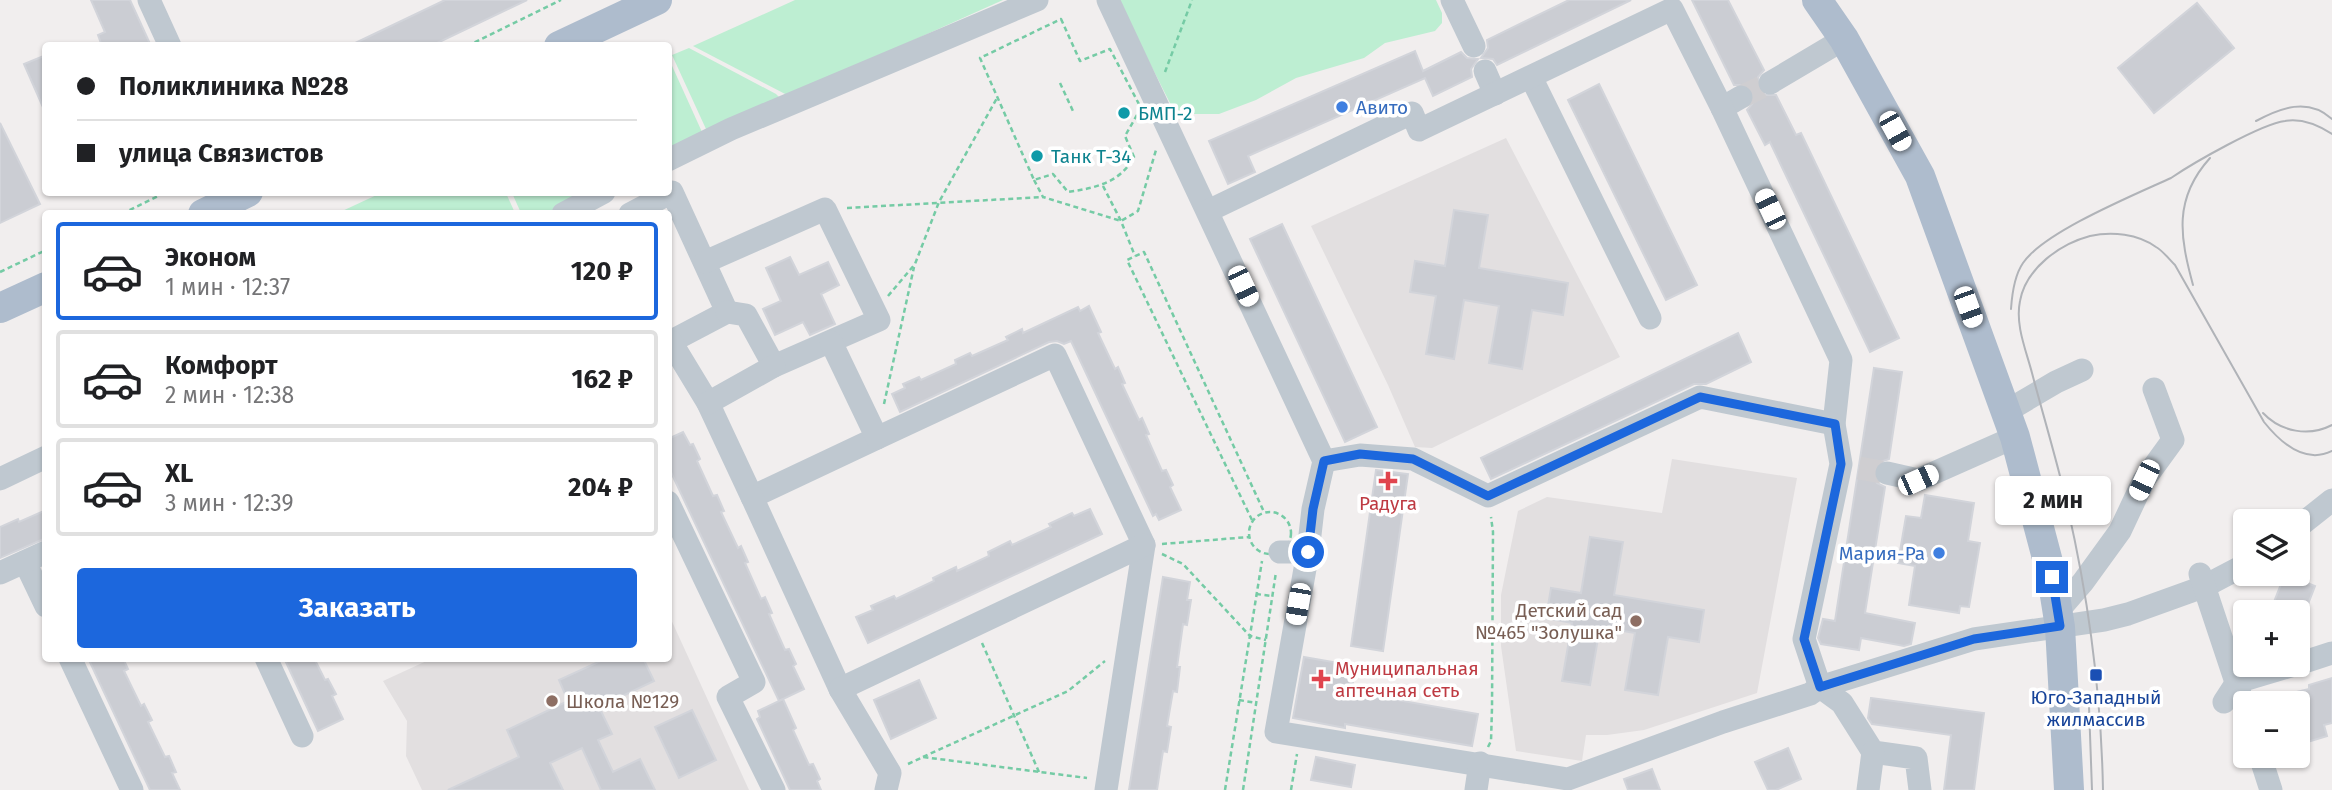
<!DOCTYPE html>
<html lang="ru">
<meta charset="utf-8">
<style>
:root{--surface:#fff;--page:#f2f2f2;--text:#202124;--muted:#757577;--line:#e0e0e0;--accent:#1c67dd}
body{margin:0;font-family:"Fira Sans",sans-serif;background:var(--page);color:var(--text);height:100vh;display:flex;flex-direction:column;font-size:26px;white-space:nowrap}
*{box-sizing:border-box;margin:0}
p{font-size:23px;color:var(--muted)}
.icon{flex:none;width:38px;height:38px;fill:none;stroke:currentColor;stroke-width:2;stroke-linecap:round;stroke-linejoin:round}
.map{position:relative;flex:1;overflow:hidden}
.side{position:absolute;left:42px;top:210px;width:630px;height:452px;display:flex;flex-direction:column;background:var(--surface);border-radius:7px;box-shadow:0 2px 5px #0004}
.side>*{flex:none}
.guide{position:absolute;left:42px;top:42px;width:630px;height:154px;border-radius:7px;box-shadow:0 2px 5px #0004;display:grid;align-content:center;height:154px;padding:0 35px;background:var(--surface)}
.tools{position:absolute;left:2233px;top:509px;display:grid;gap:14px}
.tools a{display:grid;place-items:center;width:77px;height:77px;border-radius:7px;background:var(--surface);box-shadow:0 2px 5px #0004;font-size:35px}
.end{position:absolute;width:32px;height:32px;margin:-16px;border:9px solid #1c67dd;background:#fff;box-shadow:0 0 0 4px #fff}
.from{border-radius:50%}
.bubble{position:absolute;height:49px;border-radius:7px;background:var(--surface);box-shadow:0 2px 5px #0004;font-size:23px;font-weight:700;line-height:49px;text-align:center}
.car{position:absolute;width:21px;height:42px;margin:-21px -10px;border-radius:9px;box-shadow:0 0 5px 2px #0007;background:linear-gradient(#fff 24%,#345 0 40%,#fff 0 76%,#345 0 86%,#fff 0)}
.guide b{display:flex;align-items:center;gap:24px;height:66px;font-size:26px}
.guide b+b{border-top:2px solid var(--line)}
.guide i{width:18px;height:18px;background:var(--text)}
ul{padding:12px 0 0;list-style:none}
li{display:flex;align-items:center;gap:21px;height:98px;margin:0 14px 10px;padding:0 21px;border:4px solid var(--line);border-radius:7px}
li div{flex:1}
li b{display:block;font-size:26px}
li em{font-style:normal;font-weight:700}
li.active{border-color:var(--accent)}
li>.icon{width:63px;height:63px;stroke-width:1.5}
.primary-button{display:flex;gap:14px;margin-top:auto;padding:14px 35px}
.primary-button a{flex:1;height:80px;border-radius:7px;background:var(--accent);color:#fff;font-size:28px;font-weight:700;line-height:80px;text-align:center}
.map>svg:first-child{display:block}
.education{fill:#e2dfe0}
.green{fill:#bdeed2}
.building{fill:#cbcdd3;stroke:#d2d4da;stroke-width:2}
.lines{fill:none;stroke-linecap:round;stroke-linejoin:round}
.minor-tunnel{stroke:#cfced1;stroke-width:23;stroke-dasharray:23 11;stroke-linecap:butt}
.path{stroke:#75cba5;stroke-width:2.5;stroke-dasharray:5 3.5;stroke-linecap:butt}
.minor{stroke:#bfc8d0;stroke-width:23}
.major{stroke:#aebccd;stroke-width:30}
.tram{stroke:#b0b3b8;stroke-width:2}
.route{stroke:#1c67dd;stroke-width:9}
.shop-dot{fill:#3f7fe0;stroke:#fff;stroke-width:2.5}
.culture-dot{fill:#0f9aa8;stroke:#fff;stroke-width:2.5}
.health-dot{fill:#e0444e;stroke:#fff;stroke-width:2.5}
.education-dot{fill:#8d6e63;stroke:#fff;stroke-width:2.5}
.transit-dot{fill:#1a4fb4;stroke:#fff;stroke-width:2.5}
.labels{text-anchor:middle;stroke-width:7;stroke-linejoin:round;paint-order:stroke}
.shop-label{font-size:19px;fill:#366cbe;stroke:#fff;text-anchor:start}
.culture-label{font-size:19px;fill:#0d838f;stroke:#fff;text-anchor:start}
.health-label{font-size:19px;fill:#be3a42;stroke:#fff}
.education-label{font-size:19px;fill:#785e54;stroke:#fff;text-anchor:end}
.transit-label{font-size:19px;fill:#164399;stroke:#fff}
</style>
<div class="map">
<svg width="2332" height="790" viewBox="0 0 2332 790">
<rect width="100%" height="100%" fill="#f1eeee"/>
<!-- education -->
<g class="education">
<path d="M1506,138L1620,357L1432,448L1415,447L1388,385L1311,226Z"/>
<path d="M1672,459L1797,478L1757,693L1644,730L1607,735H1586L1582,761L1516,751L1501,646V595L1518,511L1547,497L1662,513Z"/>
<path d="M669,615L749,790H422L406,756L407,721L383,681L433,658H668Z"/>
</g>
<!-- green -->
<g class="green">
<path d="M795,0H1003L789,96L693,46Z"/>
<path d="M1118,0H1436L1442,13V23L1435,31L1385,43L1364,58L1296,78L1256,100L1219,114H1181L1173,109Z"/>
<path d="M689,48L776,94L781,99L710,131L706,129L672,55Z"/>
<path d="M668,57L702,132L668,152Z"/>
<path d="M383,192L506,193L515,213H338Z"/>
<path d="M512,193V192L587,193L544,214L521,213Z"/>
</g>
<!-- building -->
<g class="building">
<path d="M91,0H130L151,46H102L98,35L105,32Z"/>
<path d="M445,0H527L431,46H349Z"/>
<path d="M1569,0H1631L1497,65L1493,59L1481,58L1488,48L1487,40Z"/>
<path d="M1692,0H1728L1764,70L1758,77V90L1764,95H1776L1796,135L1801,133L1899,338L1870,352L1770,142L1765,145L1747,110L1753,103V91L1747,85H1734Z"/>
<path d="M2197,3L2234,48L2154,113L2118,68Z"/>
<path d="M1415,51L1423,71L1461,52L1467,58L1478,59L1471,69L1472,77L1433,96L1425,78L1248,156L1255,172L1228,184L1209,141Z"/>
<path d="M46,55V114L24,64Z"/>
<path d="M1599,84L1697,285L1666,300L1568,100Z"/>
<path d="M0,123L40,204L0,223Z"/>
<path d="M1454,210L1488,215L1479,268L1568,283L1563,315L1532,310L1522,369L1489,363L1499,306L1464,300L1454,359L1426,354L1436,296L1410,292L1415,261L1445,266Z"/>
<path d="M1282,224L1377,427L1345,442L1250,239Z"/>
<path d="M790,257L799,275L828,262L839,285L821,294L835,324L810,335L803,322L775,335L763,309L781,301L766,268Z"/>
<path d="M1089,306L1101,332L1098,333L1115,369L1118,367L1125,383L1122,384L1139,420L1142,418L1149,434L1146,435L1162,471L1166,470L1173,485L1170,487L1181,510L1159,520L1156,514L1153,516L1071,341L1064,344L1057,341L1049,342L900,412L892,394L905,388L903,384L919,377L921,380L956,364L955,360L970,353L972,356L1008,340L1006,337L1022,329L1023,333L1078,307L1080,311Z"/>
<path d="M1738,333L1751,362L1706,384H1694L1491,479L1481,458Z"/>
<path d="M1874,368L1902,372L1889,459L1877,463L1873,471L1877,483L1885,487L1865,613L1915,623L1911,644L1904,646L1861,638L1859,650L1821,644L1818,638L1823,619L1835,621Z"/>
<path d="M683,432L690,445L693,444L700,459L697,461L713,496L717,495L724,511L721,512L738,548L741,546L748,562L745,563L761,599L765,597L772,613L769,614L785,650L789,649L796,664L793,666L804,689L779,701L668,466V439Z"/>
<path d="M1376,470L1408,474L1383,651L1351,646Z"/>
<path d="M1925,495L1974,503L1968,541L1980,543L1969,607L1960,606L1959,613L1909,605L1915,566L1898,563L1906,516L1921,518Z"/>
<path d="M1090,509L1102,534L868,643L856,617L873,610L871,606L894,596L896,599L934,581L933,578L956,567L957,571L989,556L988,552L1010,541L1012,545L1051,527L1049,524L1072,513L1074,516Z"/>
<path d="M46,510V538L0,558V527L18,519L19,522Z"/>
<path d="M1590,537L1623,542L1614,595L1704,610L1699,642L1668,637L1658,695L1625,690L1635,633L1600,627L1590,685L1562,681L1572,623L1546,618L1551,588L1581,593Z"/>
<path d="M2285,574L2315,586L2305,612H2270Z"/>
<path d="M1163,577L1190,582L1187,600H1191L1187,625L1183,624L1177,667H1180L1177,692L1173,691L1167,726L1171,727L1167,752L1163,751L1157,790H1129Z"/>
<path d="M1304,657L1356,666L1351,692L1478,714L1472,746L1345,724V728L1293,718Z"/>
<path d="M88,658H123L128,669L124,671L141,706L144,704L152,720L148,722L165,757L169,756L176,772L172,773L180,790H150Z"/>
<path d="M284,658H314L325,680L328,679L336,694L332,696L343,719L318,731Z"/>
<path d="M607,658H643L654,681L599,707L612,734L598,740L613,772L640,759L655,790H601L582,748L550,763L563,790H448L519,757L507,730L568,701L559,680Z"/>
<path d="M2332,678V723L2324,725L2327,736L2298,745V704H2272L2271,698L2309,689V685Z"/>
<path d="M919,680L936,718L891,739L874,700Z"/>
<path d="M1871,698L1984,713L1974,790H1944L1951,735L1872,724L1868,718Z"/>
<path d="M783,699L796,728L793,730L809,765L813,764L820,779L817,781L821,790H790L757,719L760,717L758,711Z"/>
<path d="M692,710L716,760L679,778L655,727Z"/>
<path d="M1788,748L1801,779L1776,790H1768L1755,762Z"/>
<path d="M1316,757L1355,765L1351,787L1311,780Z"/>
<path d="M1652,769L1660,790H1628L1624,779Z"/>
</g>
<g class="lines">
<!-- minor-tunnel -->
<g class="minor-tunnel">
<path d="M1741,97L1770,83"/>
<path d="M1859,468L1887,473"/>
</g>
<!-- path -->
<g class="path">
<path d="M1061,19L1080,61L1110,49L1141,108L1125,136L1134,157C1120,183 1095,188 1068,192L1053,174L1034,180L980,58Z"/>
<path d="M467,46L561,0"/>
<path d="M1165,72L1192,0"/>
<path d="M1060,83L1073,111"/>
<path d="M1034,180L1043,197L1121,221L1138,211L1156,150"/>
<path d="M1103,186L1121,221L1135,256"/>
<path d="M847,208L1043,197"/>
<path d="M122,214L166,192"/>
<path d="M0,272L46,250"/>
<path d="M888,296L915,264L939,202L997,98"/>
<path d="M884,404L914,267"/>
<circle cx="1270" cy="533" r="21"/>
<path d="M1252,520L1127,260L1144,252L1264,512"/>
<path d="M1162,544L1249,537"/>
<path d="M1162,554L1183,564L1250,636L1266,640"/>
<path d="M1256,594L1272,596"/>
<path d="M982,643L1039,772"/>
<path d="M1239,700L1256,703"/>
<path d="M1488,747L1491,741L1492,708L1493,532L1491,517"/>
<path d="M923,757L1068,691L1105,661"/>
<path d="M908,764L923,757L1087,778"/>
<path d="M1225,790L1262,561"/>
<path d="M1243,790L1276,572"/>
<path d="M1291,790L1297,754"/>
</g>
<!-- minor -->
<g class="minor">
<path d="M149,0L170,46"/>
<path d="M1108,0L1324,461L1313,509L1308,552H1280"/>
<path d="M1452,0L1474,46"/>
<path d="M1485,71L1495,94"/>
<path d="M1531,77L1650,318"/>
<path d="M1770,83L1844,39"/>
<path d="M1722,108L1741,97"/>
<path d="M668,160L731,129L1037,0"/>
<path d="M1208,211L1412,113L1419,130L1672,9L1722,108L1841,360L1834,424L1841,464L1804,639L1820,687L1842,703L1873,752L1916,758L1920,790"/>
<path d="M563,214L604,192"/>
<path d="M630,214L672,192L727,312L668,343"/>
<path d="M705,262L825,209L879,320L774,366L746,315L727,312"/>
<path d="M671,342L708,403L752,497L877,438"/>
<path d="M831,342L877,438L1055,355L1144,545L1106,790"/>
<path d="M708,403L774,366"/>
<path d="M2007,411L2056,382L2082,370"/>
<path d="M1324,461L1360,455L1413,459L1488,496L1700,397L1834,424"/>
<path d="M1887,473L1918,480L2015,437"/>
<path d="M0,479L46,457"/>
<path d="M752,497L840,689L890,773L886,790"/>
<path d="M668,502L754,682L728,697L774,790"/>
<path d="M2298,527L2332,500"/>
<path d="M1308,552L1276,732L1568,779L1723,722L1810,694L1820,687L1974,639L2104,620L2128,614L2203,587L2245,565"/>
<path d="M25,562L46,606"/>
<path d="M0,573L46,552"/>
<path d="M2200,574L2245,709"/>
<path d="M2058,611L2083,582L2120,531L2144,480L2173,440L2154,389"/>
<path d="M70,658L132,790"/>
<path d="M266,658L302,736"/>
<path d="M2298,664L2332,653"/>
<path d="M840,689L1144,545"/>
<path d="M2224,702L2237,682L2294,665"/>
<path d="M2260,756L2271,790"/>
<path d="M1476,790L1480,763"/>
<path d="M1868,790L1873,752"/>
</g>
<!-- major -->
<g class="major">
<path d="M1817,0L1844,39L1920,176L2015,437L2052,577L2060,627L2069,790"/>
<path d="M559,46L657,0"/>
<path d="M203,214L248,192"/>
<path d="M0,308L46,287"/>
</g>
<!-- tram -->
<g class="tram">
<path d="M2256,121C2280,108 2308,97 2332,119"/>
<path d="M2193,285C2180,237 2173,199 2210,158"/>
<path d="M2011,309C2012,294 2014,276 2023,263C2044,232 2134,195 2171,178C2193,163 2261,124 2285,121C2302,118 2318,125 2332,134"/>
<path d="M2263,413C2281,432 2309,437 2332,425"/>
<path d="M2089,706L2092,790"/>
<path d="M2103,790C2101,684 2086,579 2060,476C2051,441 2041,407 2032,373C2026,350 2015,325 2020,301C2026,268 2060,244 2090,236C2112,231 2138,234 2156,247C2163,251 2169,259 2175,265L2264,422C2280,442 2304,465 2332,451"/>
</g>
</g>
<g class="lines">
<!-- route -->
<path class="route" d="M1308,552L1313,509L1324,461L1360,454L1413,459L1488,496L1700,397L1835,424L1841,464L1804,639L1820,687L1974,639L2060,626L2052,577"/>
</g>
<!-- markers -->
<g class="shop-dot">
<circle cx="1342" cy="107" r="7"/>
<circle cx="1939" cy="553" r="7"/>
</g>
<g class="culture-dot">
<circle cx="1124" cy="113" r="7"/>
<circle cx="1037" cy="156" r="7"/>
</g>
<g class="health-dot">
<path d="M1384.5 470.5h7v7h7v7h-7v7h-7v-7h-7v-7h7z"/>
<path d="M1317.5 668.5h7v7h7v7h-7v7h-7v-7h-7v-7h7z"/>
</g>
<g class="education-dot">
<circle cx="1636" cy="621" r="7"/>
<circle cx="552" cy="701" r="7"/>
</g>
<rect class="transit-dot" x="2089" y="668" width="14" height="14" rx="3.5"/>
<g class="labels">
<!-- shop labels -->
<g class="shop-label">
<text x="1356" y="114">Авито</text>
<text x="1925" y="560" text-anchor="end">Мария-Ра</text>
</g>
<!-- culture labels -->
<g class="culture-label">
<text x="1138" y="120">БМП-2</text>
<text x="1051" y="163">Танк Т-34</text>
</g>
<!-- health labels -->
<g class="health-label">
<text x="1388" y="510">Радуга</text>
<text x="1335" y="675" text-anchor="start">Муниципальная<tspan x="1335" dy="22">аптечная сеть</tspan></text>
</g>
<!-- education labels -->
<g class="education-label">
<text x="1622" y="617">Детский сад<tspan x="1622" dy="22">№465 "Золушка"</tspan></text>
<text x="566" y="708" text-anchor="start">Школа №129</text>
</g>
<!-- transit labels -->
<g class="transit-label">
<text x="2096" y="704">Юго-Западный<tspan x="2096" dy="22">жилмассив</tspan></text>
</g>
</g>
</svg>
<div class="tools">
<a><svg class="icon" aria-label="layers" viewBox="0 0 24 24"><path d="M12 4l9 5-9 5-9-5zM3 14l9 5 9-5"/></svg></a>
<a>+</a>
<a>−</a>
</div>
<i class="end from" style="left:1308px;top:552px"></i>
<i class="end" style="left:2052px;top:577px"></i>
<div class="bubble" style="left:1995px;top:476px;width:116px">2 мин</div>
<i class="car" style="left:1895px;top:131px;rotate:151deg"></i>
<i class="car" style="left:1770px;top:209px;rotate:335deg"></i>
<i class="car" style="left:1243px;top:286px;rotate:155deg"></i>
<i class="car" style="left:1968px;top:307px;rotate:160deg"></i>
<i class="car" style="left:1918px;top:480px;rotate:66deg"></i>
<i class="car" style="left:2144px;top:480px;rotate:205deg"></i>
<i class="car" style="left:1298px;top:604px;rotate:190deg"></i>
<div class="guide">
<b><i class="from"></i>Поликлиника №28</b>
<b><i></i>улица Связистов</b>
</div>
<section class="side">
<ul>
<li class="active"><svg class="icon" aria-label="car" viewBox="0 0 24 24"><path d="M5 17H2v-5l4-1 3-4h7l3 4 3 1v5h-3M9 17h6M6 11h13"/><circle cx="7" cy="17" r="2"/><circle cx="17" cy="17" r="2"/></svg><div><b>Эконом</b><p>1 мин · 12:37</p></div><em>120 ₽</em></li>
<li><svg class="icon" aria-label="car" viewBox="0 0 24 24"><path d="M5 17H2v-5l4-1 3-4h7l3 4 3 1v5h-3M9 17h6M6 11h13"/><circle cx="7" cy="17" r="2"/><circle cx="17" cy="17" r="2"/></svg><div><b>Комфорт</b><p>2 мин · 12:38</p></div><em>162 ₽</em></li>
<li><svg class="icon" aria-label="car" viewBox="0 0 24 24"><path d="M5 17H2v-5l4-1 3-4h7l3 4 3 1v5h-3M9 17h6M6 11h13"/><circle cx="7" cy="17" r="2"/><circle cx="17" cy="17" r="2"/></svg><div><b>XL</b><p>3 мин · 12:39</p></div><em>204 ₽</em></li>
</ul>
<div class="primary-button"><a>Заказать</a></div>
</section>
</div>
